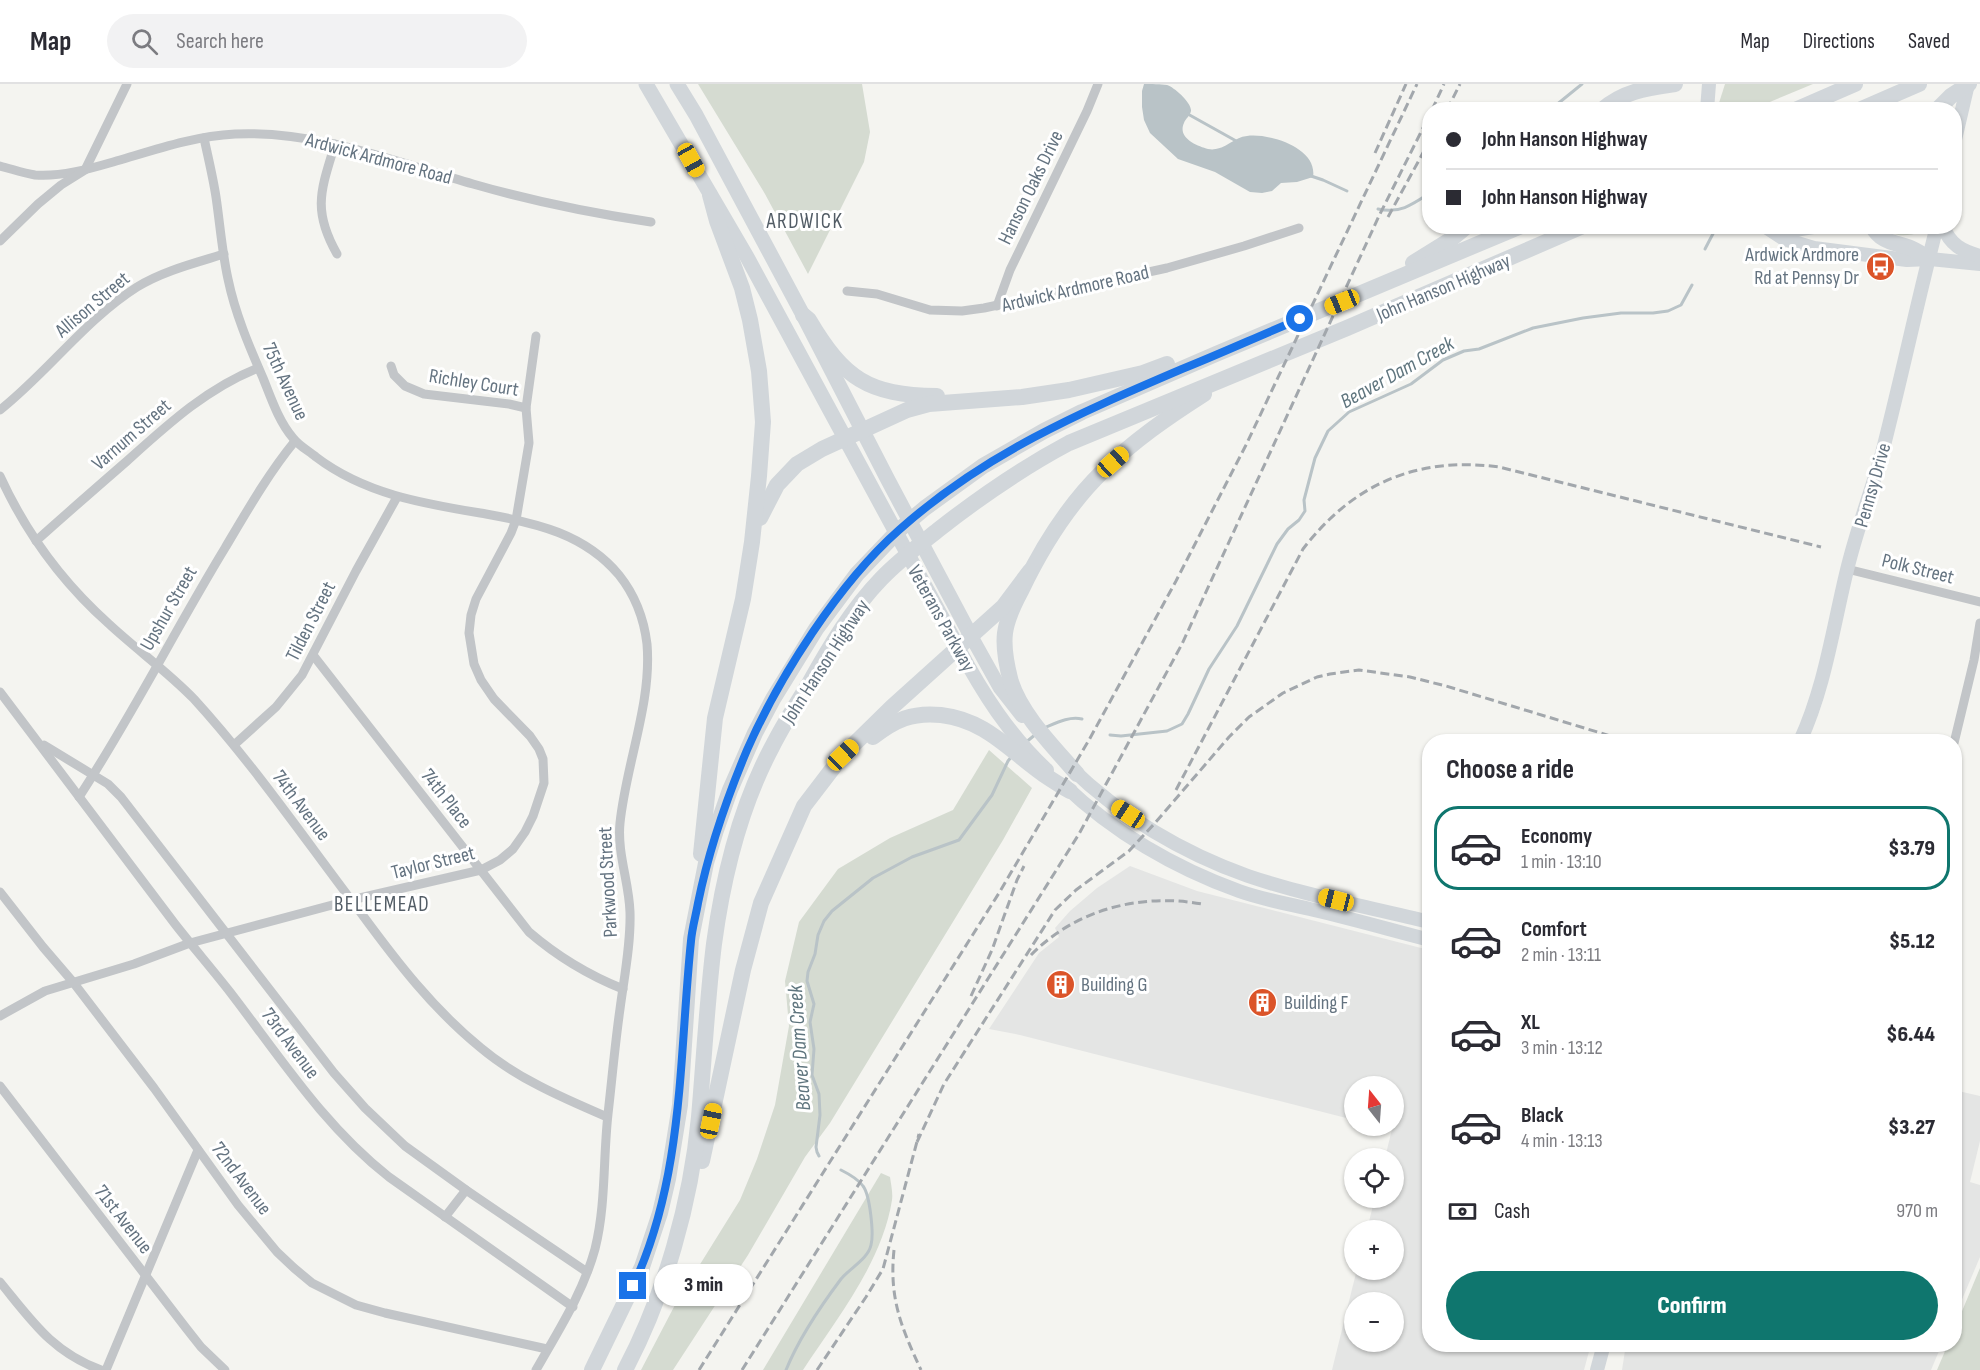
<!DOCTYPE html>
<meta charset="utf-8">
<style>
:root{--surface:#fff;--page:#f2f2f3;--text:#2b2b33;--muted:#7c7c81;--line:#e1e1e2;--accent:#0f766e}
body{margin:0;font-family:"Sofia Sans Condensed",sans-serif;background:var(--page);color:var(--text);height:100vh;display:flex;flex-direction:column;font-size:22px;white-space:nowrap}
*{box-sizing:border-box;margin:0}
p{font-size:20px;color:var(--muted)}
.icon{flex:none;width:33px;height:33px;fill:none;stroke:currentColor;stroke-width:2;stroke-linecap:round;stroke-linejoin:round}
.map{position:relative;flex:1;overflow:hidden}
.details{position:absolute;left:1422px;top:650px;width:540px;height:618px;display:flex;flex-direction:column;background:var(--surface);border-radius:24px;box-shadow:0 2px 4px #0004}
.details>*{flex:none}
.top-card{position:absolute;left:1422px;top:18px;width:540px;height:132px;border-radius:24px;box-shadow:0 2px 4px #0004;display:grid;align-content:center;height:132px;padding:0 24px;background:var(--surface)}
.needle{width:39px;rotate:343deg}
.tools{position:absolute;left:1344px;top:992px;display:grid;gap:12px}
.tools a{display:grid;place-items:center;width:60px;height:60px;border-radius:50%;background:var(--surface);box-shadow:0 2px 4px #0004;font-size:30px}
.end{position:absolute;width:27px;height:27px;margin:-14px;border:8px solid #1a73e8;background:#fff;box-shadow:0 0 0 3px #fff}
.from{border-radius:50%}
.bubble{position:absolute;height:42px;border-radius:21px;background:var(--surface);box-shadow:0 2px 4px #0004;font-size:20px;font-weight:800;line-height:42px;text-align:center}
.car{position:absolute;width:18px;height:36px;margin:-18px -9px;border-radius:8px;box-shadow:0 0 4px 2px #0007;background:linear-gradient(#f5c518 24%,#345 0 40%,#f5c518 0 76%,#345 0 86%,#f5c518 0)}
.top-card b{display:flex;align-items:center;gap:21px;height:57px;font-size:22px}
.top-card b+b{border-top:2px solid var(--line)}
.top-card i{width:15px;height:15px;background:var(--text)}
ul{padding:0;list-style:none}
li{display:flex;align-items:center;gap:18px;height:84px;margin:0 12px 9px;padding:0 12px;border:3px solid transparent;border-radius:24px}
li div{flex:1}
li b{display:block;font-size:22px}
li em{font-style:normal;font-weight:800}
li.selected{border-color:var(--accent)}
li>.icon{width:54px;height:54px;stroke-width:1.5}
h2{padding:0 24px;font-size:27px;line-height:72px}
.pay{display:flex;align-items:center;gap:15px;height:66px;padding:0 24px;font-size:22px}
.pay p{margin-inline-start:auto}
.primary-button{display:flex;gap:12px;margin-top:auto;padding:12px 24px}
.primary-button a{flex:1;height:69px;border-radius:36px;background:var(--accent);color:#fff;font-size:24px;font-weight:800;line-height:69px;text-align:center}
header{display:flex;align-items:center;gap:36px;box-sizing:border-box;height:84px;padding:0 30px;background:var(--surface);border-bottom:2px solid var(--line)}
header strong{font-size:28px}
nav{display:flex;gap:33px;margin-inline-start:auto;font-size:21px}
.search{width:420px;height:54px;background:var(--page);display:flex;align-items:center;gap:15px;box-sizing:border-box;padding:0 21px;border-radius:33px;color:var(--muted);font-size:22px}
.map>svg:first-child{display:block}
.built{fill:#e4e5e4;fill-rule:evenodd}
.green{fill:#d5dbd1}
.water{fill:#b9c3c7}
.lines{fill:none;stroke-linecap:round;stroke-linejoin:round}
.stream{stroke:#b9c3c7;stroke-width:3}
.minor{stroke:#c2c5c8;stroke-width:9}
.secondary{stroke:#d1d6da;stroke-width:14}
.primary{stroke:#d1d6da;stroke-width:15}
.motorway{stroke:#d1d6da;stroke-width:16}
.rail{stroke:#a2a7ac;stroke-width:3;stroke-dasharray:9 4.5;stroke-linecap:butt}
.route{stroke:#1a73e8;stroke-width:8}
.labels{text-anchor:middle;stroke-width:6;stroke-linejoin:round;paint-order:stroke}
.street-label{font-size:20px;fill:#647380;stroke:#fff}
.poi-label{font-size:20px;fill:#647380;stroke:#fff;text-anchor:start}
.neighbourhood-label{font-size:21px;letter-spacing:1.5px;fill:#525c65;stroke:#fff}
.water-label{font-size:21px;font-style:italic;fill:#5f757e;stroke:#fff}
</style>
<header>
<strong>Map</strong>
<div class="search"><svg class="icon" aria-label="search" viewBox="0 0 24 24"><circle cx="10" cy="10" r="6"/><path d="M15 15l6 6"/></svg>Search here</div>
<nav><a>Map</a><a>Directions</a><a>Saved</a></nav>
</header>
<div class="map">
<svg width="1980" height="1286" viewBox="0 0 1980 1286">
<rect width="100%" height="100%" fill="#f4f4f0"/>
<!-- built -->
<g class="built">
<path d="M1130,782L1197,807L1429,866L1430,1260H1591L1584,1286H1332L1357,1185H1394V1146H1367L1375,1113H1394V1074H1385L1392,1045L1376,1041H1394V1002H1354V1036L1020,951L989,945L1039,869L1059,853L1055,844L1070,827L1097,804ZM1354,1218H1394V1257H1354Z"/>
<path d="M1954,1006L1980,1012V1057L1970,1098L1980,1101V1173L1955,1232Z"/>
<path d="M1626,1260H1942L1931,1286H1622Z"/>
</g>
<!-- green -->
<g class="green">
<path d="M698,0H862L870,48L864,78L808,190L765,110Z"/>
<path d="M1725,0H1813L1753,25H1719V19Z"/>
<path d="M1880,143H1922L1920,148C1907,153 1892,153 1880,143Z"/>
<path d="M989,666L1032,704L1003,756L830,1039L805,1073L748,1171L673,1286H641L676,1219L740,1116L757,1075L775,1021L789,942L785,897L799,838L838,785L890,754L953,726Z"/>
<path d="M881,1089L890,1093C891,1100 893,1109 892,1116C882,1179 837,1234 803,1286H763Z"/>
<path d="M1980,1184V1286H1937L1948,1260H1954L1955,1244Z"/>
</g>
<!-- water -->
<path class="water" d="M1144,0C1151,0 1161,0 1167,1C1174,3 1192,19 1191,27C1190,32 1185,35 1184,39C1177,54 1197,62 1208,65C1224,68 1233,53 1247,52C1269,49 1318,64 1313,93L1297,98L1281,99L1272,107L1262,109L1250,108L1215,88L1178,75L1150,49L1144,36L1142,23V7Z"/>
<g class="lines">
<!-- stream -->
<g class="stream">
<path d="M1550,26L1582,0"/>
<path d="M1186,29L1238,58"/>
<path d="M1311,92L1323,96L1347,107"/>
<path d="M1378,125C1399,130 1412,121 1430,109"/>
<path d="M1705,165L1717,142"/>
<path d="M1044,644C1056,639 1069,632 1082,635"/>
<path d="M1110,651L1121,652L1167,647L1182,640L1188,630L1209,585L1237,542L1277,460L1288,445L1299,436L1305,427L1304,416L1315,374L1328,347L1349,328L1411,300L1443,276L1464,267L1479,265L1533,244L1583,234L1621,229H1653L1668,227L1681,221L1692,201"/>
<path d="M1025,659L1036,650"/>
<path d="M819,1072L817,1068L816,1063L820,1031L819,1010L812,991L814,965L810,938L814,920L807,897L808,888L815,870L818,851L824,837L832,827L873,794L912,773L959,756L992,711L1008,677L1012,672"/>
<path d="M786,1286C799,1254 820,1223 841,1195C850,1184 868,1175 871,1161C874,1150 870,1111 863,1102C858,1095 849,1090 841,1086"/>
</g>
<!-- minor -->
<g class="minor">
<path d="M204,54C208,73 213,93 216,113C220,140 222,168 228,195C235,229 249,262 263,294C271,314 279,338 293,354C299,362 309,367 316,373C366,411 426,420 486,430C536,439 585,450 619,491C635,511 644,535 647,560C652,619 626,680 620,739C617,769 629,798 630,828C631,860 624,894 620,925C615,960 612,995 608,1030C603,1075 606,1121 595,1165C583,1209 558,1247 536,1286"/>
<path d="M335,60C321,106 312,126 337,170"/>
<path d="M0,82C12,85 23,89 35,91C64,93 92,84 120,76C157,65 195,52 235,50C317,46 395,78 473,100C532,117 591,129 651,138"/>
<path d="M0,157L38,120L61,101L85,86L127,0"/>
<path d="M847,207L877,210L930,226L962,227L984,224L1167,184L1244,162L1299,144"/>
<path d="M997,222L1010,186L1087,27L1098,0"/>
<path d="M391,282L394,291L405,302L424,310L509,320L526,324"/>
<path d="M0,326C48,288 85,236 137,203C163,187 195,179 224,170"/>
<path d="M0,392C26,449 63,499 109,540C137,566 168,588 194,615C255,682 306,757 361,829C397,878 433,925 481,964C518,995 563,1014 607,1033"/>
<path d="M36,457C66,430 96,404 127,377C167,341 207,304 258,284"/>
<path d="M1847,485L1980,518"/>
<path d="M313,571L529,848C558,873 588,891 623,905"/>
<path d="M0,608C58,685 117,763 175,840C193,863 212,885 230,908C280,973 324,1042 389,1093L573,1223"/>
<path d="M1954,659L1974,576L1980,539"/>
<path d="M44,661L108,700L121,713L334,989L365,1024L405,1062L466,1106L587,1188"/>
<path d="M234,661L276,623L302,591L356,487L397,413"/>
<path d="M79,713C132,632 175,546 225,464C247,427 268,390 295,357"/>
<path d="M0,808L43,863L73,898L154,1004L238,1121L277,1168L294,1184L312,1199L356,1221L385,1229L547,1265"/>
<path d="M0,932L45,907L134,880L190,859L351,816L481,786L500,776L513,765L525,748L533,732L544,699L543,675L539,665L530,652L494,615L481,596L474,580L469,549L471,531L476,515L511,449L516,436L529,359L526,324L536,252"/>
<path d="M0,1002L186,1244L201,1263L225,1286"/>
<path d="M445,1133L466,1106"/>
<path d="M0,1198C32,1237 52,1268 101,1286"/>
<path d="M106,1286L198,1066"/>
</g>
<!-- secondary -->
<g class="secondary">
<path d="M1707,26L1709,0"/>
<path d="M1954,60L1968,0"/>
<path d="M1764,142L1784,155L1814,164L1907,176L1930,175L1980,180"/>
<path d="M1943,142C1950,161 1962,167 1980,172"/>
<path d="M971,552L1000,604L1022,632"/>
<path d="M958,563C982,608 1009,651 1047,686"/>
<path d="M1800,657C1825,603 1833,543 1847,486C1856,448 1870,411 1881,373C1901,296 1917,219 1937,142"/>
<path d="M1070,683C1120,732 1183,769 1248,792C1307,812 1369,823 1430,838"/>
<path d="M1064,701C1113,748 1175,784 1239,807C1264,816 1289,820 1314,826C1353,835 1391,846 1430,856"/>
<path d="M1597,1286L1604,1260"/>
</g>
<!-- primary -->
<g class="primary">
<path d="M646,0L747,173L958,563"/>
<path d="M677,0L696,31L803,231L888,396L971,552"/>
</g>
<!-- motorway -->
<g class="motorway">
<path d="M1602,26C1623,7 1648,4 1675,0"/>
<path d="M1795,26L1855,0"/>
<path d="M1859,26L1919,0"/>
<path d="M1937,26L1951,12L1969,0"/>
<path d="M1769,142L1795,145L1813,142"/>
<path d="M1872,142C1881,158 1893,158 1908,163C1916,166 1923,171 1930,175"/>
<path d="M1413,179L1450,156L1467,142"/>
<path d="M803,231L809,236C844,295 868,311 937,312"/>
<path d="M760,434L777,401L797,380L822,365L907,326L929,320L1022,313L1069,306L1143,289L1167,280"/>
<path d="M873,653C895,636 912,628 941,631C985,636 1008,665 1043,690C1052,696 1061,702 1070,707"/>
<path d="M1077,690C1055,664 1022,632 1011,598C1007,583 1003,565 1005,549C1007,534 1014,520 1021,507C1042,463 1068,421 1103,387C1133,357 1168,333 1204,310"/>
<path d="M701,770L715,634L743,515L752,458L759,392L763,338L759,287L750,236L742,204L717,137L710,111"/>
<path d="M702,1077L743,886L761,819L804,722L843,671L892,623L1003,523L1030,487"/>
<path d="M592,1286L642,1183L660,1129L668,1095L680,1021L691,855L706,779L716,746L730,706L755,649L773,615L816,545L857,490L899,446L925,424L983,382L1044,347L1082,328L1216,270L1521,142"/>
<path d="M625,1286C665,1210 691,1118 699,1033C704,975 707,917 714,860C723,793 740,723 772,663C783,641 797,619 810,598C830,562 852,525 881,495C898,477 918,462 938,446C980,413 1022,384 1069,359L1347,244L1583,142"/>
</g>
<!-- rail -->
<g class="rail">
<path d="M1432,26L1444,0"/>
<path d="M1447,26L1460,0"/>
<path d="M1375,69L1406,0"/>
<path d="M1388,133L1430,56"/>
<path d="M1176,706L1303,465C1353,400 1417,372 1499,383L1821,463"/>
<path d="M1031,871C1076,825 1141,809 1202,820"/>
<path d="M971,912L992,866L1017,796L1024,782"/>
<path d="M917,1058L944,1000L1055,826L1076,806L1129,767L1155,739L1229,653L1249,633L1283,609L1317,593L1330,590L1359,586L1410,593L1446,602L1627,657"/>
<path d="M894,1166C889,1214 901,1243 921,1286"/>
<path d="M699,1286L999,809L1089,656L1176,497L1246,361L1417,0"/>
<path d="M742,1286L1079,750L1182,560L1379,132L1430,30"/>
<path d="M817,1286L866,1213L883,1185L919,1050"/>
</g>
</g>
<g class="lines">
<!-- route -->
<path class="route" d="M633,1202C684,1094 679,973 691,857C692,844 696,831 698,819C709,765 726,716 747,666C779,593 839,499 899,446C984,370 1079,329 1182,285C1222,269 1261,251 1300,235"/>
</g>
<!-- icons -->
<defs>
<symbol id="bus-disc" viewBox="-11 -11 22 22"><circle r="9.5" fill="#db5429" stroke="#fff"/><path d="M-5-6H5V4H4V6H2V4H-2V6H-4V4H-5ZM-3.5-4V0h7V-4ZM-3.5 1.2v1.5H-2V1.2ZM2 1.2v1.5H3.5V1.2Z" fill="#fff"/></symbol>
<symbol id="building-disc" viewBox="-11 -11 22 22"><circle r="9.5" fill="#db5429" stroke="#fff"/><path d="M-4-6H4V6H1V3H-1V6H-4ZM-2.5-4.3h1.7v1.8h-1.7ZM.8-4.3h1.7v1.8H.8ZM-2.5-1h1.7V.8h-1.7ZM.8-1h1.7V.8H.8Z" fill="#fff"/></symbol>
</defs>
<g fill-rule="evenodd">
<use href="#bus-disc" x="1864" y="166" width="33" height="33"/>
<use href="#building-disc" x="1044" y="884" width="33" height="33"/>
<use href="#building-disc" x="1246" y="902" width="33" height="33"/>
</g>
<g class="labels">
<!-- street labels -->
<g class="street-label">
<text transform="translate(379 74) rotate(15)" y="7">Ardwick Ardmore Road</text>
<text transform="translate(1030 103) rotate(-64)" y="7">Hanson Oaks Drive</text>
<text transform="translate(1443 203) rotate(-23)" y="7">John Hanson Highway</text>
<text transform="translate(1075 204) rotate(-13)" y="7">Ardwick Ardmore Road</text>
<text transform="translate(92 220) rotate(-40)" y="7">Allison Street</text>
<text transform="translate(286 297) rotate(65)" y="7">75th Avenue</text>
<text transform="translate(474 298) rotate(9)" y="7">Richley Court</text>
<text transform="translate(131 350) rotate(-41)" y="7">Varnum Street</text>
<text transform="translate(1872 401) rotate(-74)" y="7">Pennsy Drive</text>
<text transform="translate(1918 484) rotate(14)" y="7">Polk Street</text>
<text transform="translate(168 524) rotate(-60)" y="7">Upshur Street</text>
<text transform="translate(942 534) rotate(61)" y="7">Veterans Parkway</text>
<text transform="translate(310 537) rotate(-63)" y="7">Tilden Street</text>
<text transform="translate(825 577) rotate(-57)" y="7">John Hanson Highway</text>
<text transform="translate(447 714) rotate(52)" y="7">74th Place</text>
<text transform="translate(302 721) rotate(53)" y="7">74th Avenue</text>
<text transform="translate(433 778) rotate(-14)" y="7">Taylor Street</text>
<text transform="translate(607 798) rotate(-93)" y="7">Parkwood Street</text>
<text transform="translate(291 959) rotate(53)" y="7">73rd Avenue</text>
<text transform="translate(242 1094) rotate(53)" y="7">72nd Avenue</text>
<text transform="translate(124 1135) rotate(52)" y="7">71st Avenue</text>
</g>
<!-- poi labels -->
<g class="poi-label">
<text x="1859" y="177" text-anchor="end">Ardwick Ardmore<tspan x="1859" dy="23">Rd at Pennsy Dr</tspan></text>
<text x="1081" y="907">Building G</text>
<text x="1284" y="925">Building F</text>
</g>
<!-- neighbourhood labels -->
<g class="neighbourhood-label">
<text x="805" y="144">ARDWICK</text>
<text x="382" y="827">BELLEMEAD</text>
</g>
<!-- water labels -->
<g class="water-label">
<text transform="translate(1397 288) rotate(-29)" y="7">Beaver Dam Creek</text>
<text transform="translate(799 964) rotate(-94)" y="7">Beaver Dam Creek</text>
</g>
</g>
</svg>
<div class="tools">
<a><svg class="needle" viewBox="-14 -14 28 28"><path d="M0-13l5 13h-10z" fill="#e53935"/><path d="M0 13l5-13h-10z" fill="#7c7c81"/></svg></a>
<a><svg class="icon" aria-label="locate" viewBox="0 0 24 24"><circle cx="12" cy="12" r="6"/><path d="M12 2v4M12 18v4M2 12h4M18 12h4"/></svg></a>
<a>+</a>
<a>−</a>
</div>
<i class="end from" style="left:1300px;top:235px"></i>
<i class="end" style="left:633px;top:1202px"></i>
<div class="bubble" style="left:654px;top:1180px;width:99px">3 min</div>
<i class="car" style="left:691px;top:76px;rotate:151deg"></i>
<i class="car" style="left:1342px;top:218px;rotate:248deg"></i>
<i class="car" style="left:1113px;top:378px;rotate:48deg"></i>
<i class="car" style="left:843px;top:671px;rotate:46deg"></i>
<i class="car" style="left:1128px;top:730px;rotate:303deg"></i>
<i class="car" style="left:1336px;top:816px;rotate:284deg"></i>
<i class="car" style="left:711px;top:1037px;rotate:12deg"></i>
<div class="top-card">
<b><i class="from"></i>John Hanson Highway</b>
<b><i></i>John Hanson Highway</b>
</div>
<section class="details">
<h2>Choose a ride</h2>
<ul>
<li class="selected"><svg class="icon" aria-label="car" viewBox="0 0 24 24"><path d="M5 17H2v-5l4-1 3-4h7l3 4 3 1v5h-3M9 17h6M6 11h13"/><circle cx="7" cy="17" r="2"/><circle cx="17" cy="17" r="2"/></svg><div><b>Economy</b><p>1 min · 13:10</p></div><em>$3.79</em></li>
<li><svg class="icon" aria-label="car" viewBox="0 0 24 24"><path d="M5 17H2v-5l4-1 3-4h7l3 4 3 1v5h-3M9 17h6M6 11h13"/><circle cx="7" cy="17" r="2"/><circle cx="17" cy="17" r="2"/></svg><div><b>Comfort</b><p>2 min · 13:11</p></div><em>$5.12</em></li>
<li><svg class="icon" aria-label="car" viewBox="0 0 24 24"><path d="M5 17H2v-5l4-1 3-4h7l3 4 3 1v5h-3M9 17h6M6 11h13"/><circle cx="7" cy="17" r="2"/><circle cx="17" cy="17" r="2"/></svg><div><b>XL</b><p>3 min · 13:12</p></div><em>$6.44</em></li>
<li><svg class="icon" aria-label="car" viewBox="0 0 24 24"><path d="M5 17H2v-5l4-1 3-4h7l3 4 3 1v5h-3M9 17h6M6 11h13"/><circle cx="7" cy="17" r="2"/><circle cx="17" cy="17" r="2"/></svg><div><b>Black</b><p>4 min · 13:13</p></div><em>$3.27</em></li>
</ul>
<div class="pay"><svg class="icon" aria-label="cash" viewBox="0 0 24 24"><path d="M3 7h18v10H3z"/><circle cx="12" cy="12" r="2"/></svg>Cash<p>970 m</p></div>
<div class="primary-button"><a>Confirm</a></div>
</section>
</div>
